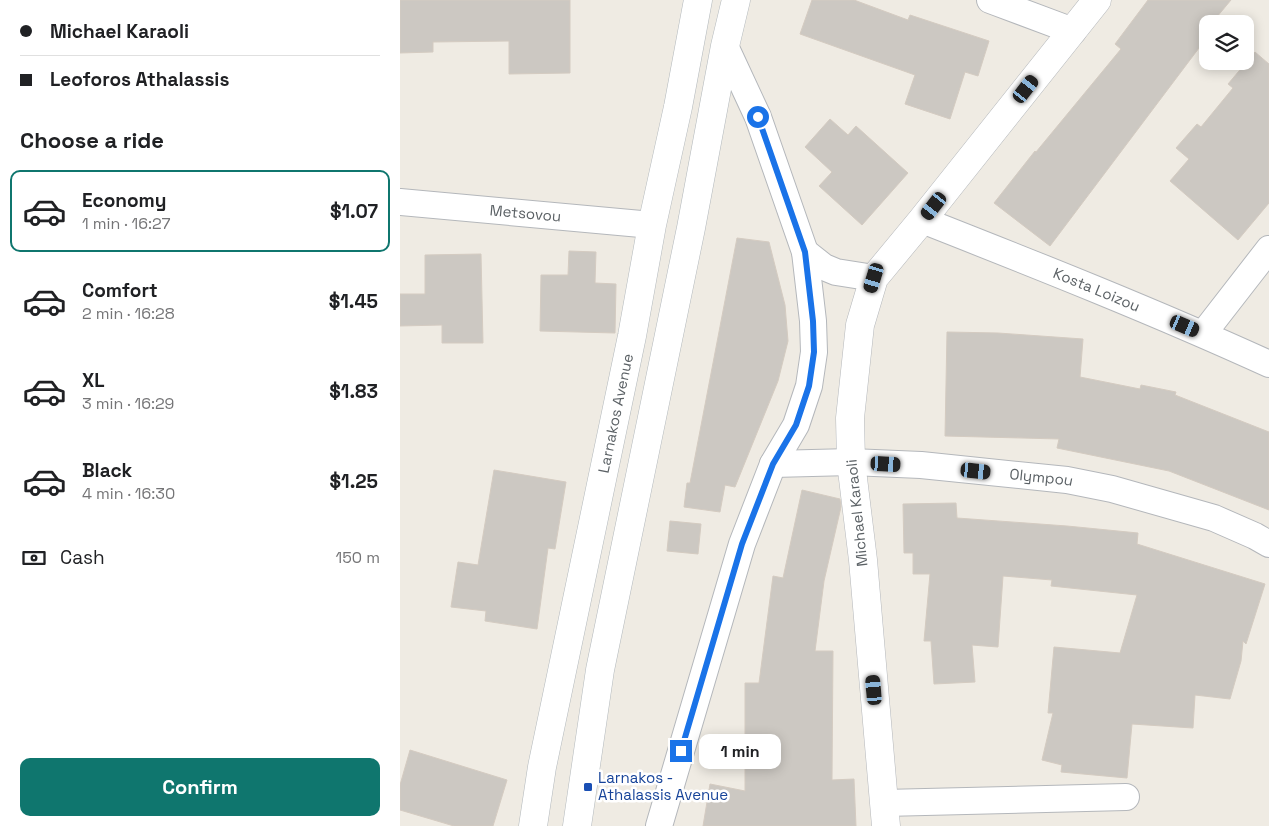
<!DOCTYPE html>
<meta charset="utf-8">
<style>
:root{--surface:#fff;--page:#f2f2f2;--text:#202124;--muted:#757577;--line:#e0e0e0;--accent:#0f766e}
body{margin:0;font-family:"Space Grotesk",sans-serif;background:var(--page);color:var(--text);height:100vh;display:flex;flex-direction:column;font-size:19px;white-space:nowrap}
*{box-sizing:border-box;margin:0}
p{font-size:16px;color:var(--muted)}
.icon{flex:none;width:28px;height:28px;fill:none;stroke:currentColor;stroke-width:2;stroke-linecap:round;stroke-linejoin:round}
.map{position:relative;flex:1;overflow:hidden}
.side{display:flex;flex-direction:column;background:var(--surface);width:400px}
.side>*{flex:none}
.hud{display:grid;align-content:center;height:110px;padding:0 20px;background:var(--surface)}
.fabs{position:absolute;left:799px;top:15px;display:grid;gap:10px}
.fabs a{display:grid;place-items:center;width:55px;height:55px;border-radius:10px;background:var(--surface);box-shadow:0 2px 12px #0003;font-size:25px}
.end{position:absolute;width:22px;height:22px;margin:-11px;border:6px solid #1a73e8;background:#fff;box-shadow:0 0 0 2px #fff}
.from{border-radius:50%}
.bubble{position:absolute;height:35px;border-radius:10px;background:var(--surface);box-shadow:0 2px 12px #0003;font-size:16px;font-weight:700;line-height:35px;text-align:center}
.car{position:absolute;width:15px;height:30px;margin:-15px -8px;border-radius:6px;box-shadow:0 0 4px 1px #0007;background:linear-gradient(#222 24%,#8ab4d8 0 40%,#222 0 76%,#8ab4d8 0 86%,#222 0)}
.hud b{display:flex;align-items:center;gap:18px;height:48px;font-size:19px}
.hud b+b{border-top:1px solid var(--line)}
.hud i{width:12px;height:12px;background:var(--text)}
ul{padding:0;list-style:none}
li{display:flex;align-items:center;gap:15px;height:82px;margin:0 10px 8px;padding:0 10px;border:2px solid transparent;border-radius:10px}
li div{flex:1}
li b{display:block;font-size:19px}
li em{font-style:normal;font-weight:700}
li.on{border-color:var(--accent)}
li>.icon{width:45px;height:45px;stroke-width:1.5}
h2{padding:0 20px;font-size:22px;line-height:60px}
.pay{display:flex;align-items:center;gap:12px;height:55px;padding:0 20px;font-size:19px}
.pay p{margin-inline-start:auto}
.primary-button{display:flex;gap:10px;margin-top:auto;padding:10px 20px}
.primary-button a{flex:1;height:58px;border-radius:10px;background:var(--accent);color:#fff;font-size:20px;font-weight:700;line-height:58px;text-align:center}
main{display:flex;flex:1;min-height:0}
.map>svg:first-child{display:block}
.building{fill:#ccc8c2;stroke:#d4cbc1}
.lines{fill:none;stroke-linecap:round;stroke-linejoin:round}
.minor-casing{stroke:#b4b7bb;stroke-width:28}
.tertiary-casing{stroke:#b4b7bb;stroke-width:29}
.secondary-casing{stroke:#b2b8bc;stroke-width:29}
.minor{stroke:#fff;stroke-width:26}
.tertiary{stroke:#fff;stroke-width:28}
.secondary{stroke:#fff;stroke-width:28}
.route{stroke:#1a73e8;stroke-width:6}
.transit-dot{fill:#1a4fb4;stroke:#fff;stroke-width:2}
.labels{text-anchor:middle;stroke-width:5;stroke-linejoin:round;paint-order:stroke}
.street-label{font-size:15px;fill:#5b6165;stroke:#fff}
.transit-label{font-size:15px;fill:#164399;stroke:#fff;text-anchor:start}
</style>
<main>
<section class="side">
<div class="hud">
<b><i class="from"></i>Michael Karaoli</b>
<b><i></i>Leoforos Athalassis</b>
</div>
<h2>Choose a ride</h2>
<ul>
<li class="on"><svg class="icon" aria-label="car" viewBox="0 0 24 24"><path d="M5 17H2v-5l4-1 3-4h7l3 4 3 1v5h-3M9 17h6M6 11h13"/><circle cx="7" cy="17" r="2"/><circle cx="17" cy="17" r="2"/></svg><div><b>Economy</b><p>1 min · 16:27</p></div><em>$1.07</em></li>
<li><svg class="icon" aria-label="car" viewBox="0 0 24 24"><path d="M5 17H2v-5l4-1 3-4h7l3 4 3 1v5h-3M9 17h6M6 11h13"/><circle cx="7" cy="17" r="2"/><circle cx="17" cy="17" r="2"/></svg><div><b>Comfort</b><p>2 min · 16:28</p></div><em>$1.45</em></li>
<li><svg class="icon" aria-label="car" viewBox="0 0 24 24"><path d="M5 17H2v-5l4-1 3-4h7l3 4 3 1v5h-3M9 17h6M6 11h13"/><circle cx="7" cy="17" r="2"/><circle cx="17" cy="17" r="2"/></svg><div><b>XL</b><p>3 min · 16:29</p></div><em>$1.83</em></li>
<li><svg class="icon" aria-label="car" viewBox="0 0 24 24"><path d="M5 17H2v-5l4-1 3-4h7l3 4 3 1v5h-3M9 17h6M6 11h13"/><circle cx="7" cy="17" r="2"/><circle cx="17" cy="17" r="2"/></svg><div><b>Black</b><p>4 min · 16:30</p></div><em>$1.25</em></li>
</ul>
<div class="pay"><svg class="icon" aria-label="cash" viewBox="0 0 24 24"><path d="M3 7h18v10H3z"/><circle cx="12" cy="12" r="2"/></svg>Cash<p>150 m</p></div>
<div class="primary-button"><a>Confirm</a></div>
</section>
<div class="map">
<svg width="869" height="826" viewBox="0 0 869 826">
<rect width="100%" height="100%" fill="#efebe3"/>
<!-- building -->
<g class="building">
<path d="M0,0H170V73L109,74V41L33,42V52L0,53Z"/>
<path d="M412,0H454L508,20L510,15L589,41L578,76L565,72L550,119L505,104L515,75L400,34Z"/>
<path d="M748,0H831L811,24H808V36L650,246L594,203L635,151L636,152L721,49L715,44Z"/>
<path d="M855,52L869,64V203L838,240L770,181L789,159L776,148L797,124L801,127L833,88L828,84Z"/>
<path d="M430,119L448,135L456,126L508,173L462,225L419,186L432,172L405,147Z"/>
<path d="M337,238L369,242L385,305L388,341L378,381L335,487L325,485L320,512L284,507L287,483H290Z"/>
<path d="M169,251L196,252L195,283L216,284L215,333L140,331L141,275H168Z"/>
<path d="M81,254L83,343H42V325L0,326V294H25V255Z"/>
<path d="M547,332L598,333L683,339L680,377L740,389L741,385L776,392L775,395L869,432V510L769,471L657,448L659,439L545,436Z"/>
<path d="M94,470L166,482L155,549L148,548L137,629L85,621L86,611L51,607L58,562L78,565Z"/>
<path d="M402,490L440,499L441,507L424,581L415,651H433L432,780L454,779L456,826H303L310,784L345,791V683H359L373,576L383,578Z"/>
<path d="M556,503L557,518L667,526L738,533L737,544L865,584L846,644L843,641L841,661L830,699L795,695L793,728L732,724L727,778L661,772L662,765L642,760L653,713H648L654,647L720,653L737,595L651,586L652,580L603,576L598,647L572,645L575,682L534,684L531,641H524L530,574H513V553H504L503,504Z"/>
<path d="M270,521L301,524L298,554L267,551Z"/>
<path d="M10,750L107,780L93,826H54L0,810V785Z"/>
</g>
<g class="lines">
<defs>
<g id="minor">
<path d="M590,0L673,31"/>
<path id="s1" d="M0,202L252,225"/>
<path id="s2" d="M522,220C639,266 755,312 869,364"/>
<path d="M405,252L424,267L436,272L474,278"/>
<path d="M803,334L869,249"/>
<path id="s3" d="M373,464L451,462L521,465L667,480L712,489L814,518L855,536L869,544"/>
<path d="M484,803L726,797"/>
<path d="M259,826L342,544L373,464L396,425L409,386L414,352L413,321L405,252L358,117L325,46"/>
</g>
<path id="tertiary" d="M486,826L463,560L451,462L450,418L460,325L474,278L522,220L697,0"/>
<g id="secondary">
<path id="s4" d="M133,826L142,767L232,336L252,225L278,107L298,0"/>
<path d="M177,826L200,670L291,228L325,46L336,0"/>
</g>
</defs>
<!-- minor casing -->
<use href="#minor" class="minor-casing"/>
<!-- tertiary casing -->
<use href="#tertiary" class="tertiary-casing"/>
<!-- secondary casing -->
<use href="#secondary" class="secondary-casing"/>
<!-- minor -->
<use href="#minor" class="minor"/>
<!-- tertiary -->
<use href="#tertiary" class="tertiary"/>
<!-- secondary -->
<use href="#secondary" class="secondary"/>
</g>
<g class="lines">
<!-- route -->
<path class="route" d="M281,751L342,544L373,464L396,425L409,386L414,352L413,321L405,252L358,117"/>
</g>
<!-- markers -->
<rect class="transit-dot" x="183" y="782" width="10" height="10" rx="2.5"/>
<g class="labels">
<!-- street labels -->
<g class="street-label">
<text dy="5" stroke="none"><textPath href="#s1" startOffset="126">Metsovou</textPath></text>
<text dy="5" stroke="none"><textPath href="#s2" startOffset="188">Kosta Loizou</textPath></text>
<text dy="5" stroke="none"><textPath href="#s4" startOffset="421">Larnakos Avenue</textPath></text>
<text dy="5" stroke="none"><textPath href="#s3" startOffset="269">Olympou</textPath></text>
<text transform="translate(457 513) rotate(-96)" y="5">Michael Karaoli</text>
</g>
<!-- transit labels -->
<g class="transit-label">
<text x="198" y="783">Larnakos -<tspan x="198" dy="17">Athalassis Avenue</tspan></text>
</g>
</g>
</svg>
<div class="fabs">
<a><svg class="icon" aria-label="layers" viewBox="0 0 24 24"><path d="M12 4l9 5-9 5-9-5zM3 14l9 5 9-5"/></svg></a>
</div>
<i class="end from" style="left:358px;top:117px"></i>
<i class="end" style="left:281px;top:751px"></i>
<div class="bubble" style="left:299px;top:734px;width:82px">1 min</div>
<i class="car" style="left:626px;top:89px;rotate:38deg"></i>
<i class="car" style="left:534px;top:206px;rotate:218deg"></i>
<i class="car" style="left:474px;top:278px;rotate:197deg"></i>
<i class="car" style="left:785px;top:326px;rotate:113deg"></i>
<i class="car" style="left:486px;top:464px;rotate:93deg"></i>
<i class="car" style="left:576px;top:471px;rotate:96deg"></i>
<i class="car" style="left:474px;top:690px;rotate:355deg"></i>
</div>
</main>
